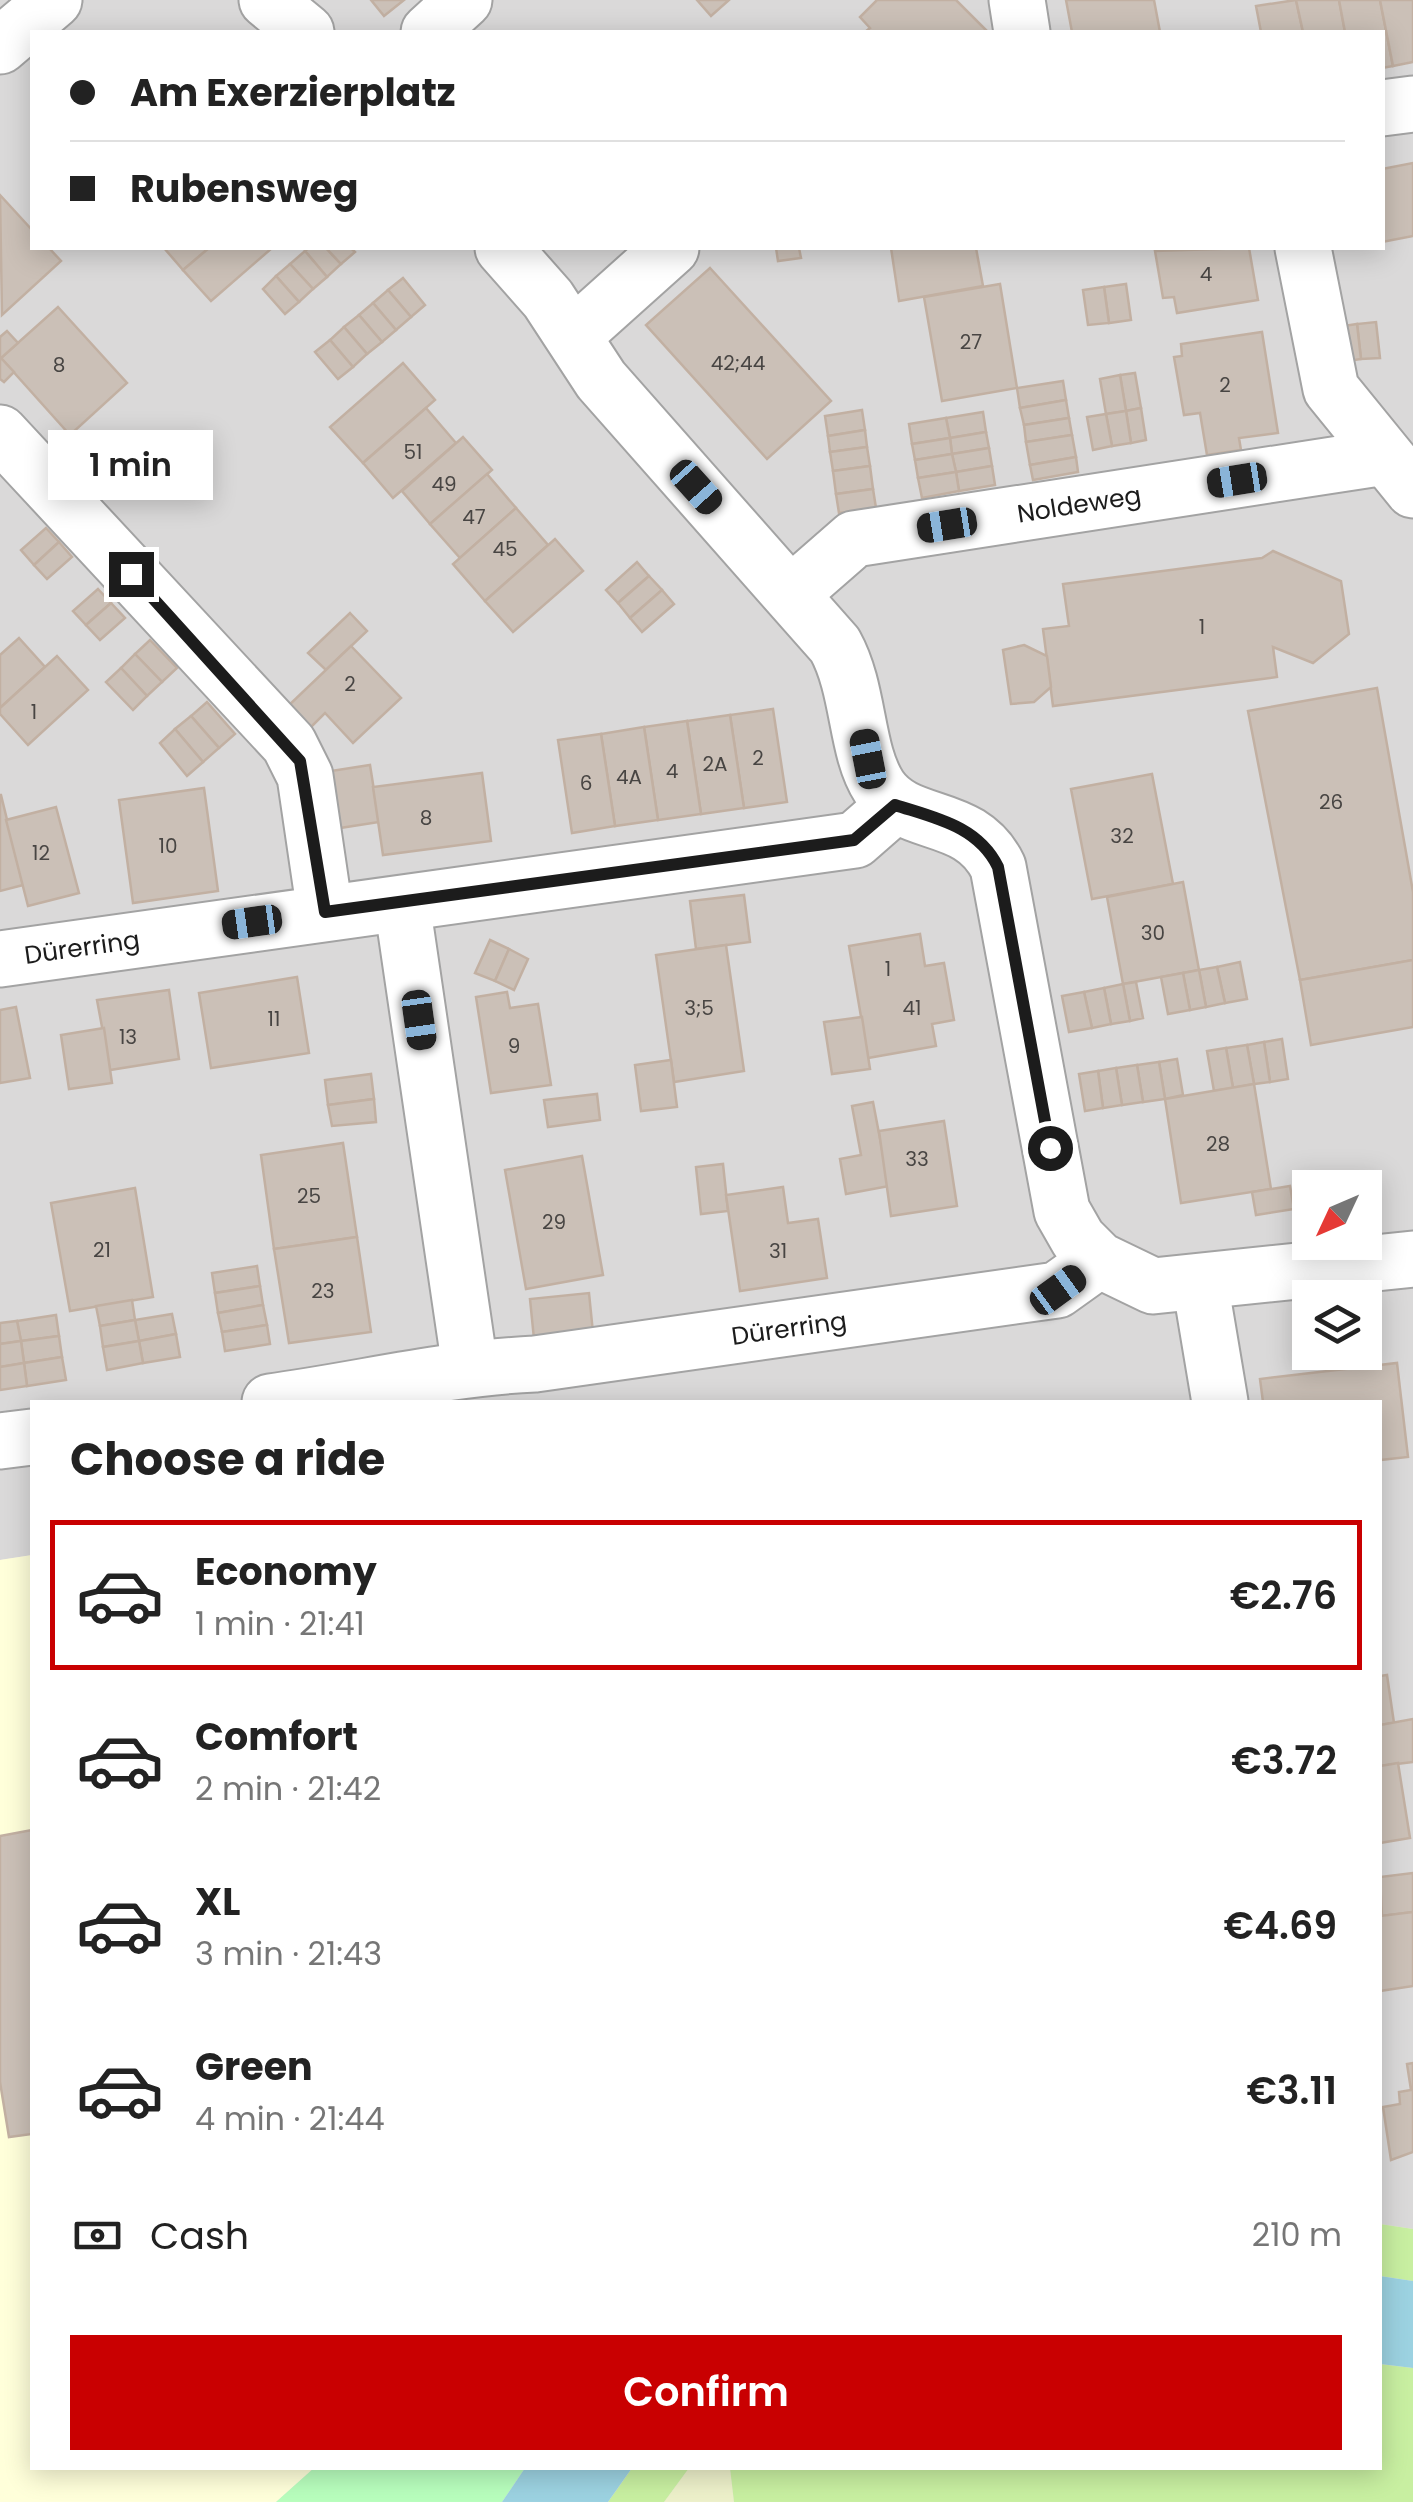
<!DOCTYPE html>
<meta charset="utf-8">
<style>
:root{--surface:#fff;--page:#f6f6f6;--text:#222;--muted:#767676;--line:#e0e0e0;--accent:#c90001}
body{margin:0;font-family:Poppins,sans-serif;background:var(--page);color:var(--text);height:100vh;display:flex;flex-direction:column;font-size:38px;white-space:nowrap}
*{box-sizing:border-box;margin:0}
p{font-size:32px;color:var(--muted)}
.icon{flex:none;width:55px;height:55px;fill:none;stroke:currentColor;stroke-width:2;stroke-linecap:round;stroke-linejoin:round}
.map{position:relative;flex:1;overflow:hidden}
.sheet{position:absolute;left:30px;top:1400px;width:1352px;height:1070px;display:flex;flex-direction:column;background:var(--surface);border-radius:0px;box-shadow:0 5px 25px #0003}
.sheet>*{flex:none}
.guide{position:absolute;left:30px;top:30px;width:1355px;height:220px;border-radius:0px;box-shadow:0 5px 25px #0003;display:grid;align-content:center;height:220px;padding:0 40px;background:var(--surface)}
.needle{width:65px;rotate:226deg}
.fabs{position:absolute;left:1292px;top:1170px;display:grid;gap:20px}
.fabs a{display:grid;place-items:center;width:90px;height:90px;border-radius:0px;background:var(--surface);box-shadow:0 5px 25px #0003;font-size:50px}
.end{position:absolute;width:45px;height:45px;margin:-22px;border:12px solid #1c1c1c;background:#fff;box-shadow:0 0 0 5px #fff}
.from{border-radius:50%}
.bubble{position:absolute;height:70px;border-radius:0px;background:var(--surface);box-shadow:0 5px 25px #0003;font-size:32px;font-weight:600;line-height:70px;text-align:center}
.car{position:absolute;width:30px;height:60px;margin:-30px -15px;border-radius:12px;box-shadow:0 0 8px 2px #0007;background:linear-gradient(#222 24%,#8ab4d8 0 40%,#222 0 76%,#8ab4d8 0 86%,#222 0)}
.guide b{display:flex;align-items:center;gap:35px;height:95px;font-size:38px}
.guide b+b{border-top:2px solid var(--line)}
.guide i{width:25px;height:25px;background:var(--text)}
ul{padding:0;list-style:none}
li{display:flex;align-items:center;gap:30px;height:150px;margin:0 20px 15px;padding:0 20px;border:5px solid transparent;border-radius:0px}
li div{flex:1}
li b{display:block;font-size:38px}
li em{font-style:normal;font-weight:600}
li.on{border-color:var(--accent)}
li>.icon{width:90px;height:90px;stroke-width:1.5}
h2{padding:0 40px;font-size:45px;line-height:120px}
.pay{display:flex;align-items:center;gap:25px;height:110px;padding:0 40px;font-size:38px}
.pay p{margin-inline-start:auto}
.button{display:flex;gap:20px;margin-top:auto;padding:20px 40px}
.button a{flex:1;height:115px;border-radius:0px;background:var(--accent);color:#fff;font-size:40px;font-weight:600;line-height:115px;text-align:center}
.map>svg:first-child{display:block}
.residential{fill:#dad9d9;fill-rule:evenodd}
.education{fill:#ffffda}
.farmland{fill:#edf0ca}
.grass{fill:#c8efa1}
.park{fill:#b8febd}
.water{fill:#9cd2e1}
.building{fill:#cbc0b7;stroke:#c2b0a2;stroke-width:2.5}
.lines{fill:none;stroke-linecap:round;stroke-linejoin:round}
.minor-casing{stroke:#a3a3a3;stroke-width:59}
.minor{stroke:#fff;stroke-width:55}
.route{stroke:#1c1c1c;stroke-width:12}
.labels{text-anchor:middle;stroke-width:8;stroke-linejoin:round;paint-order:stroke}
.number-label{font-size:20px;fill:#484543}
.street-label{font-size:25px;fill:#1c1c1c;stroke:#fff}
</style>
<div class="map">
<svg width="1413" height="2502" viewBox="0 0 1413 2502">
<rect width="100%" height="100%" fill="#efeae1"/>
<!-- residential -->
<path class="residential" d="M0,0H1413V2229L1380,2224V1402H32V1555L0,1560ZM32,32H1382V248H32ZM1310,1188H1365V1242H1310ZM1310,1298H1365V1352H1310Z"/>
<!-- education -->
<path class="education" d="M32,1555V2468H314L276,2502H0V1560Z"/>
<!-- farmland -->
<path class="farmland" d="M689,2468H730L734,2502H664Z"/>
<!-- grass -->
<g class="grass">
<path d="M1380,2224L1413,2229V2281L1380,2276Z"/>
<path d="M1380,2364L1413,2368V2502H734L730,2468H1380Z"/>
<path d="M632,2468H689L664,2502H608Z"/>
</g>
<!-- park -->
<path class="park" d="M314,2468H525L502,2502H276Z"/>
<!-- water -->
<g class="water">
<path d="M1380,2276L1413,2281V2368L1380,2364Z"/>
<path d="M525,2468H632L608,2502H502Z"/>
</g>
<!-- building -->
<g class="building">
<path d="M371,0H404L384,16Z"/>
<path d="M697,0H729L711,16Z"/>
<path d="M877,0H956L988,32H865L870,28L860,17Z"/>
<path d="M1066,0H1154L1160,32H1072Z"/>
<path d="M1296,0L1303,32H1261L1256,6Z"/>
<path d="M1296,0H1339L1345,32H1303Z"/>
<path d="M1339,0H1380L1393,66L1382,68V32H1345Z"/>
<path d="M1380,0H1413V62L1393,66Z"/>
<path d="M1413,163V236L1382,242V169Z"/>
<path d="M0,195L32,230V248H49L61,261L2,315Z"/>
<path d="M164,248H209L183,270Z"/>
<path d="M209,248H272L211,301L183,270Z"/>
<path d="M309,248H326L341,264L327,277L305,251Z"/>
<path d="M326,248H351L355,252L341,264Z"/>
<path d="M776,248H799L801,258L778,261Z"/>
<path d="M891,248H976L983,286L899,301Z"/>
<path d="M1249,248L1258,300L1177,313L1174,297L1163,298L1155,251Z"/>
<path d="M305,251L327,277L313,289L290,264Z"/>
<path d="M290,264L313,289L299,302L276,276Z"/>
<path d="M710,268L831,401L767,459L646,325Z"/>
<path d="M276,276L299,302L285,314L263,289Z"/>
<path d="M403,278L425,305L411,317L388,290Z"/>
<path d="M1000,284L1017,388L942,401L924,297Z"/>
<path d="M1126,284L1131,320L1109,323L1104,287Z"/>
<path d="M1104,287L1109,323L1088,325L1083,290Z"/>
<path d="M388,290L411,317L396,330L373,303Z"/>
<path d="M373,303L396,330L382,342L359,315Z"/>
<path d="M58,307L127,383L70,435L1,358Z"/>
<path d="M359,315L382,342L367,354L344,327Z"/>
<path d="M1376,322L1380,358L1361,359L1357,324Z"/>
<path d="M1357,324L1361,359L1341,362L1337,327Z"/>
<path d="M344,327L367,354L353,367L330,340Z"/>
<path d="M7,331L18,343L1,358L14,372L4,382L0,379V337Z"/>
<path d="M1262,332L1278,433L1239,438L1241,450L1207,455L1200,413L1184,415L1174,357L1182,356L1181,344Z"/>
<path d="M330,340L353,367L338,379L315,352Z"/>
<path d="M403,363L435,400L363,463L330,427Z"/>
<path d="M1135,373L1141,408L1126,411L1120,375Z"/>
<path d="M1120,375L1126,411L1106,414L1100,379Z"/>
<path d="M1063,381L1066,400L1020,408L1017,388Z"/>
<path d="M1066,400L1069,418L1024,425L1020,408Z"/>
<path d="M426,408L456,443L393,498L363,463Z"/>
<path d="M1141,408L1146,440L1131,443L1126,411Z"/>
<path d="M862,410L865,430L828,436L825,416Z"/>
<path d="M1126,411L1131,443L1112,446L1106,414Z"/>
<path d="M983,412L986,432L950,438L946,418Z"/>
<path d="M1106,414L1112,446L1093,450L1087,417Z"/>
<path d="M946,418L950,438L912,444L909,424Z"/>
<path d="M1069,418L1072,435L1026,442L1024,425Z"/>
<path d="M865,430L867,447L830,452L828,436Z"/>
<path d="M986,432L989,448L952,454L950,438Z"/>
<path d="M1072,435L1076,457L1030,465L1026,442Z"/>
<path d="M463,437L492,470L430,524L402,491Z"/>
<path d="M950,438L952,454L915,460L912,444Z"/>
<path d="M867,447L870,466L833,471L830,452Z"/>
<path d="M989,448L992,466L956,472L952,454Z"/>
<path d="M952,454L956,472L918,478L915,460Z"/>
<path d="M1076,457L1078,472L1033,480L1030,465Z"/>
<path d="M870,466L873,489L836,494L833,471Z"/>
<path d="M992,466L995,485L959,491L956,472Z"/>
<path d="M956,472L959,491L922,498L918,478Z"/>
<path d="M487,474L516,508L460,558L430,524Z"/>
<path d="M873,489L876,508L839,513L836,494Z"/>
<path d="M516,508L548,545L485,601L453,564Z"/>
<path d="M46,528L59,542L34,565L21,550Z"/>
<path d="M555,539L583,571L513,632L485,601Z"/>
<path d="M59,542L72,557L47,579L34,565Z"/>
<path d="M1273,551L1341,581L1349,634L1313,663L1273,647L1277,677L1053,706L1043,629L1069,626L1063,584L1262,558Z"/>
<path d="M637,562L649,576L618,603L606,590Z"/>
<path d="M649,576L662,590L630,618L618,603Z"/>
<path d="M98,589L111,603L86,625L73,611Z"/>
<path d="M662,590L674,604L642,632L630,618Z"/>
<path d="M111,603L125,618L100,640L86,625Z"/>
<path d="M350,613L367,631L326,670L308,653Z"/>
<path d="M19,638L45,667L0,708V655Z"/>
<path d="M150,640L177,668L162,682L135,654Z"/>
<path d="M1024,645L1047,656L1051,687L1034,702L1011,704L1003,650Z"/>
<path d="M351,646L401,698L353,743L325,713L309,729L287,707Z"/>
<path d="M135,654L162,682L147,696L121,668Z"/>
<path d="M57,656L88,690L28,745L0,714V708Z"/>
<path d="M121,668L147,696L133,710L106,682Z"/>
<path d="M1377,688L1413,892V960L1300,980L1248,711Z"/>
<path d="M207,702L235,734L219,748L191,716Z"/>
<path d="M773,709L787,802L744,808L730,715Z"/>
<path d="M730,715L744,808L701,814L687,721Z"/>
<path d="M191,716L219,748L203,762L175,729Z"/>
<path d="M687,721L701,814L658,820L644,727Z"/>
<path d="M644,727L658,820L615,826L601,734Z"/>
<path d="M175,729L203,762L187,776L160,743Z"/>
<path d="M601,734L615,826L572,833L558,740Z"/>
<path d="M370,765L379,822L340,828L331,771Z"/>
<path d="M482,773L491,841L383,855L373,787Z"/>
<path d="M1152,774L1173,884L1092,899L1071,789Z"/>
<path d="M204,788L218,891L133,903L119,800Z"/>
<path d="M1,795L23,885L0,891V795Z"/>
<path d="M56,807L79,893L28,906L6,820Z"/>
<path d="M1183,882L1199,970L1123,984L1107,897Z"/>
<path d="M744,895L750,942L696,949L690,901Z"/>
<path d="M920,934L925,966L944,963L954,1020L932,1024L936,1046L868,1058L849,946Z"/>
<path d="M490,940L509,949L495,981L475,973Z"/>
<path d="M726,945L744,1071L674,1082L656,955Z"/>
<path d="M509,949L528,959L514,990L495,981Z"/>
<path d="M1413,960V1027L1311,1045L1300,980Z"/>
<path d="M1240,962L1247,999L1225,1003L1217,967Z"/>
<path d="M1217,967L1225,1003L1206,1007L1199,970Z"/>
<path d="M1199,970L1206,1007L1190,1010L1183,973Z"/>
<path d="M1183,973L1190,1010L1168,1014L1161,977Z"/>
<path d="M297,977L309,1053L211,1068L199,993Z"/>
<path d="M1136,982L1143,1018L1130,1021L1123,984Z"/>
<path d="M1123,984L1130,1021L1111,1024L1104,988Z"/>
<path d="M1104,988L1111,1024L1092,1028L1084,992Z"/>
<path d="M169,990L179,1059L110,1070L97,1000Z"/>
<path d="M507,992L510,1008L538,1004L551,1085L491,1093L476,997Z"/>
<path d="M1084,992L1092,1028L1069,1032L1062,996Z"/>
<path d="M16,1007L30,1078L0,1083V1010Z"/>
<path d="M862,1017L870,1069L832,1074L824,1022Z"/>
<path d="M104,1028L112,1083L69,1089L61,1035Z"/>
<path d="M1282,1039L1288,1079L1270,1082L1264,1042Z"/>
<path d="M1264,1042L1270,1082L1254,1084L1247,1045Z"/>
<path d="M1247,1045L1254,1084L1233,1088L1226,1048Z"/>
<path d="M1226,1048L1233,1088L1214,1091L1207,1051Z"/>
<path d="M1177,1059L1183,1095L1165,1099L1159,1062Z"/>
<path d="M671,1060L677,1107L641,1111L635,1065Z"/>
<path d="M1159,1062L1165,1099L1143,1102L1137,1065Z"/>
<path d="M1137,1065L1143,1102L1122,1105L1116,1068Z"/>
<path d="M1116,1068L1122,1105L1103,1108L1098,1071Z"/>
<path d="M1098,1071L1103,1108L1085,1111L1079,1074Z"/>
<path d="M371,1074L374,1099L328,1105L325,1080Z"/>
<path d="M1254,1084L1271,1189L1181,1203L1165,1099Z"/>
<path d="M597,1094L600,1120L548,1127L544,1100Z"/>
<path d="M374,1099L376,1122L332,1126L328,1105Z"/>
<path d="M873,1102L889,1186L846,1194L840,1159L861,1155L852,1106Z"/>
<path d="M944,1121L957,1206L891,1216L879,1131Z"/>
<path d="M343,1143L357,1237L274,1249L261,1155Z"/>
<path d="M582,1156L603,1275L526,1289L505,1170Z"/>
<path d="M723,1164L728,1211L701,1214L696,1167Z"/>
<path d="M1290,1186L1294,1209L1256,1215L1252,1192Z"/>
<path d="M783,1187L788,1223L818,1219L827,1278L740,1291L726,1195Z"/>
<path d="M135,1188L153,1297L70,1311L51,1203Z"/>
<path d="M357,1237L371,1332L289,1343L274,1249Z"/>
<path d="M257,1266L260,1286L215,1293L212,1273Z"/>
<path d="M260,1286L263,1305L218,1313L215,1293Z"/>
<path d="M589,1293L593,1333L534,1339L530,1299Z"/>
<path d="M132,1300L135,1320L100,1326L96,1306Z"/>
<path d="M263,1305L267,1325L222,1332L218,1313Z"/>
<path d="M172,1314L176,1334L139,1341L135,1320Z"/>
<path d="M56,1315L59,1336L21,1341L17,1321Z"/>
<path d="M135,1320L139,1341L103,1347L100,1326Z"/>
<path d="M17,1321L21,1341L0,1344V1323Z"/>
<path d="M267,1325L270,1344L225,1351L222,1332Z"/>
<path d="M176,1334L180,1357L143,1363L139,1341Z"/>
<path d="M59,1336L62,1357L24,1363L21,1341Z"/>
<path d="M21,1341L24,1363L0,1367V1344Z"/>
<path d="M139,1341L143,1363L107,1370L103,1347Z"/>
<path d="M62,1357L66,1380L27,1386L24,1363Z"/>
<path d="M24,1363L27,1386L0,1390V1367Z"/>
<path d="M1397,1363L1408,1457L1380,1460V1402H1263L1260,1379Z"/>
<path d="M1387,1675L1394,1723L1380,1725V1676Z"/>
<path d="M1413,1719V1762L1380,1766V1725Z"/>
<path d="M1398,1763L1410,1838L1380,1843V1766Z"/>
<path d="M32,1830V2134L9,2137L0,2082V1836Z"/>
<path d="M1413,1873V1912L1382,1916L1380,1877Z"/>
<path d="M1413,1912V1986L1380,1991V1916Z"/>
<path d="M1413,2063V2152L1391,2160L1383,2107L1400,2104L1399,2092L1411,2090L1407,2064Z"/>
</g>
<g class="lines">
<defs>
<g id="minor">
<path d="M267,0L306,32"/>
<path d="M1017,0L1022,32"/>
<path d="M429,32L464,0"/>
<path d="M0,46L54,0"/>
<path d="M1382,108L1413,104"/>
<path d="M503,248L548,299L601,380L835,645C860,690 855,750 879,787C908,830 970,810 998,867L1062,1211L1078,1239L1099,1260L1153,1286L1413,1259"/>
<path d="M1303,248L1331,389L1413,490"/>
<path d="M574,335L671,248"/>
<path d="M0,433L289,744L305,776L325,912"/>
<path d="M791,594L854,539L1385,457"/>
<path d="M402,904L470,1367"/>
<path d="M0,959L855,840L895,805"/>
<path d="M1200,1283L1220,1402"/>
<path d="M270,1402C358,1390 446,1368 535,1364L1057,1290L1099,1260"/>
<path d="M0,1441L32,1437"/>
</g>
</defs>
<!-- minor casing -->
<use href="#minor" class="minor-casing"/>
<!-- minor -->
<use href="#minor" class="minor"/>
</g>
<g class="lines">
<!-- route -->
<path class="route" d="M131,574L300,761L325,912L854,840L895,805C935,818 978,826 998,867L1050,1148"/>
</g>
<g class="labels">
<!-- number labels -->
<g class="number-label">
<text x="1206" y="281">4</text>
<text x="971" y="349">27</text>
<text x="738" y="370">42;44</text>
<text x="59" y="372">8</text>
<text x="1225" y="392">2</text>
<text x="413" y="459">51</text>
<text x="444" y="491">49</text>
<text x="474" y="524">47</text>
<text x="505" y="556">45</text>
<text x="1202" y="634">1</text>
<text x="350" y="691">2</text>
<text x="34" y="719">1</text>
<text x="758" y="765">2</text>
<text x="715" y="771">2A</text>
<text x="672" y="778">4</text>
<text x="629" y="784">4A</text>
<text x="586" y="790">6</text>
<text x="1331" y="809">26</text>
<text x="426" y="825">8</text>
<text x="1122" y="843">32</text>
<text x="168" y="853">10</text>
<text x="41" y="860">12</text>
<text x="1153" y="940">30</text>
<text x="888" y="976">1</text>
<text x="699" y="1015">3;5</text>
<text x="912" y="1015">41</text>
<text x="274" y="1026">11</text>
<text x="128" y="1044">13</text>
<text x="514" y="1053">9</text>
<text x="1218" y="1151">28</text>
<text x="917" y="1166">33</text>
<text x="309" y="1203">25</text>
<text x="554" y="1229">29</text>
<text x="102" y="1257">21</text>
<text x="778" y="1258">31</text>
<text x="323" y="1298">23</text>
</g>
<!-- street labels -->
<g class="street-label">
<text transform="translate(1079 504) rotate(-9)" y="9">Noldeweg</text>
<text transform="translate(82 947) rotate(-8)" y="9">Dürerring</text>
<text transform="translate(789 1328) rotate(-8)" y="9">Dürerring</text>
</g>
</g>
</svg>
<div class="fabs">
<a><svg class="needle" viewBox="-14 -14 28 28"><path d="M0-13l5 13h-10z" fill="#e53935"/><path d="M0 13l5-13h-10z" fill="#767676"/></svg></a>
<a><svg class="icon" aria-label="layers" viewBox="0 0 24 24"><path d="M12 4l9 5-9 5-9-5zM3 14l9 5 9-5"/></svg></a>
</div>
<i class="end from" style="left:1050px;top:1148px"></i>
<i class="end" style="left:131px;top:574px"></i>
<div class="bubble" style="left:48px;top:430px;width:165px">1 min</div>
<i class="car" style="left:1237px;top:480px;rotate:261deg"></i>
<i class="car" style="left:696px;top:487px;rotate:138deg"></i>
<i class="car" style="left:947px;top:525px;rotate:261deg"></i>
<i class="car" style="left:868px;top:759px;rotate:349deg"></i>
<i class="car" style="left:252px;top:922px;rotate:262deg"></i>
<i class="car" style="left:419px;top:1020px;rotate:172deg"></i>
<i class="car" style="left:1058px;top:1290px;rotate:54deg"></i>
<div class="guide">
<b><i class="from"></i>Am Exerzierplatz</b>
<b><i></i>Rubensweg</b>
</div>
<section class="sheet">
<h2>Choose a ride</h2>
<ul>
<li class="on"><svg class="icon" aria-label="car" viewBox="0 0 24 24"><path d="M5 17H2v-5l4-1 3-4h7l3 4 3 1v5h-3M9 17h6M6 11h13"/><circle cx="7" cy="17" r="2"/><circle cx="17" cy="17" r="2"/></svg><div><b>Economy</b><p>1 min · 21:41</p></div><em>€2.76</em></li>
<li><svg class="icon" aria-label="car" viewBox="0 0 24 24"><path d="M5 17H2v-5l4-1 3-4h7l3 4 3 1v5h-3M9 17h6M6 11h13"/><circle cx="7" cy="17" r="2"/><circle cx="17" cy="17" r="2"/></svg><div><b>Comfort</b><p>2 min · 21:42</p></div><em>€3.72</em></li>
<li><svg class="icon" aria-label="car" viewBox="0 0 24 24"><path d="M5 17H2v-5l4-1 3-4h7l3 4 3 1v5h-3M9 17h6M6 11h13"/><circle cx="7" cy="17" r="2"/><circle cx="17" cy="17" r="2"/></svg><div><b>XL</b><p>3 min · 21:43</p></div><em>€4.69</em></li>
<li><svg class="icon" aria-label="car" viewBox="0 0 24 24"><path d="M5 17H2v-5l4-1 3-4h7l3 4 3 1v5h-3M9 17h6M6 11h13"/><circle cx="7" cy="17" r="2"/><circle cx="17" cy="17" r="2"/></svg><div><b>Green</b><p>4 min · 21:44</p></div><em>€3.11</em></li>
</ul>
<div class="pay"><svg class="icon" aria-label="cash" viewBox="0 0 24 24"><path d="M3 7h18v10H3z"/><circle cx="12" cy="12" r="2"/></svg>Cash<p>210 m</p></div>
<div class="button"><a>Confirm</a></div>
</section>
</div>
